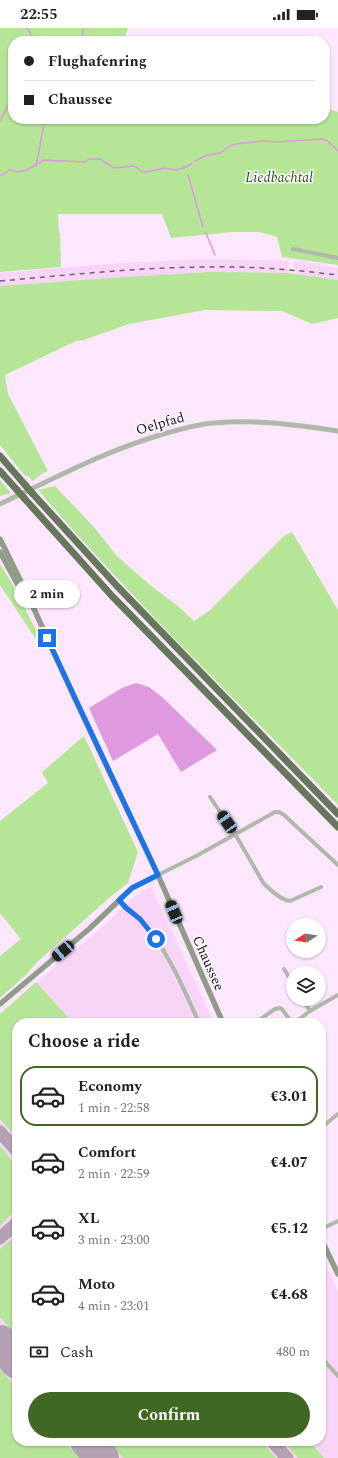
<!DOCTYPE html>
<meta charset="utf-8">
<style>
:root{--surface:#fff;--page:#f2f2f2;--text:#222;--muted:#767676;--line:#e0e0e0;--accent:#406823}
body{margin:0;font-family:Spectral,serif;background:var(--page);color:var(--text);height:100vh;display:flex;flex-direction:column;font-size:15px;white-space:nowrap}
*{box-sizing:border-box;margin:0}
p{font-size:13px;color:var(--muted)}
.icon{flex:none;width:22px;height:22px;fill:none;stroke:currentColor;stroke-width:2;stroke-linecap:round;stroke-linejoin:round}
.map{position:relative;flex:1;overflow:hidden}
.panel{position:absolute;left:12px;top:990px;width:314px;height:428px;display:flex;flex-direction:column;background:var(--surface);border-radius:16px;box-shadow:0 1px 3px #0004}
.panel>*{flex:none}
.top-card{position:absolute;left:8px;top:8px;width:322px;height:88px;border-radius:16px;box-shadow:0 1px 3px #0004;display:grid;align-content:center;height:88px;padding:0 16px;background:var(--surface)}
.needle{width:26px;rotate:258deg}
.buttons{position:absolute;left:286px;top:890px;display:grid;gap:8px}
.buttons a{display:grid;place-items:center;width:40px;height:40px;border-radius:50%;background:var(--surface);box-shadow:0 1px 3px #0004;font-size:20px}
.end{position:absolute;width:18px;height:18px;margin:-9px;border:5px solid #1a73e8;background:#fff;box-shadow:0 0 0 2px #fff}
.from{border-radius:50%}
.bubble{position:absolute;height:28px;border-radius:14px;background:var(--surface);box-shadow:0 1px 3px #0004;font-size:13px;font-weight:700;line-height:28px;text-align:center}
.car{position:absolute;width:12px;height:24px;margin:-12px -6px;border-radius:5px;box-shadow:0 0 3px 1px #0007;background:linear-gradient(#222 24%,#8ab4d8 0 40%,#222 0 76%,#8ab4d8 0 86%,#222 0)}
.top-card b{display:flex;align-items:center;gap:14px;height:38px;font-size:15px}
.top-card b+b{border-top:1px solid var(--line)}
.top-card i{width:10px;height:10px;background:var(--text)}
ul{padding:0;list-style:none}
li{display:flex;align-items:center;gap:12px;height:60px;margin:0 8px 6px;padding:0 8px;border:2px solid transparent;border-radius:16px}
li div{flex:1}
li b{display:block;font-size:15px}
li em{font-style:normal;font-weight:700}
li.current{border-color:var(--accent)}
li>.icon{width:36px;height:36px;stroke-width:1.5}
h2{padding:0 16px;font-size:18px;line-height:48px}
.pay{display:flex;align-items:center;gap:10px;height:44px;padding:0 16px;font-size:15px}
.pay p{margin-inline-start:auto}
.primary-button{display:flex;gap:8px;margin-top:auto;padding:8px 16px}
.primary-button a{flex:1;height:46px;border-radius:24px;background:var(--accent);color:#fff;font-size:16px;font-weight:700;line-height:46px;text-align:center}
.status{display:flex;justify-content:space-between;align-items:center;height:28px;padding:0 20px;background:var(--surface);direction:ltr}
.status svg{height:11px;fill:currentColor}
.map>svg:first-child{display:block}
.built{fill:#f8d5f6}
.green{fill:#b5e597}
.water{fill:#df99de}
.lines{fill:none;stroke-linecap:round;stroke-linejoin:round}
.stream{stroke:#df99de;stroke-width:1.5}
.taxiway{stroke:#b4a2b4;stroke-width:13}
.runway{stroke:#b4a2b4;stroke-width:34}
.minor{stroke:#afb8aa;stroke-width:4}
.tertiary{stroke:#afb8aa;stroke-width:5}
.secondary{stroke:#909c89;stroke-width:5.5}
.motorway{stroke:#66785c;stroke-width:7}
.rail{stroke:#6c5e6c;stroke-width:1.5;stroke-dasharray:5 5;stroke-linecap:butt}
.motorway-bridge{stroke:#66785c;stroke-width:7}
.route{stroke:#1a73e8;stroke-width:5}
.labels{text-anchor:middle;stroke-width:3;stroke-linejoin:round;paint-order:stroke}
.park-label{font-size:14px;font-style:italic;fill:#2e4e15;stroke:#fcfcfc}
.street-label{font-size:14px;fill:#180e18;stroke:#fcfcfc}
</style>
<div class="status"><b>22:55</b><svg viewBox="0 0 49 12"><path d="M0 12V9h3v3zM5 12V6h3v6zM10 12V3h3v9zM15 12V0h3v12zM26 1h20v11H26zM47 4h2v5h-2z"/></svg></div>
<div class="map">
<svg width="338" height="1430" viewBox="0 0 338 1430">
<rect width="100%" height="100%" fill="#fde7fc"/>
<!-- built -->
<g class="built">
<path d="M207,231L289,233L288,245L209,244L122,249L0,258V245L120,235Z"/>
<path d="M294,233L338,240V252L317,250L293,245Z"/>
<path d="M149,860H152L214,995H17V1413H321V1227L338,1264V1430H0V986L105,897L132,870Z"/>
</g>
<!-- green -->
<g class="green">
<path d="M0,0H128L124,13H13V91H325V79L338,84V237L282,229L277,209L259,204H234L171,210L162,186H58L59,205H60L61,239L0,244Z"/>
<path d="M209,244L288,245L338,252V290L312,296L282,283L205,282L129,296L84,312L76,313L5,347L8,366L48,443L42,446L33,453L28,448H25L0,417V258L122,249Z"/>
<path d="M0,452L11,465L0,468Z"/>
<path d="M55,458L93,498L117,528L150,557L179,579L194,593L210,582L284,508L292,504L338,582V777C237,673 132,572 38,462Z"/>
<path d="M0,536L13,557L45,620L43,622L0,557Z"/>
<path d="M84,708L138,824L128,855L109,870L37,934L27,946L0,970V928L21,911L0,885V793L48,755L42,744Z"/>
<path d="M36,954L73,995H17V1110L0,1091V986Z"/>
<path d="M0,1118L17,1139V1180L0,1198Z"/>
<path d="M17,1207V1309L0,1289V1221Z"/>
<path d="M0,1341L17,1360V1413H64L79,1430H0Z"/>
<path d="M108,1413H261L276,1430H123Z"/>
<path d="M283,1413H309L324,1430H298Z"/>
</g>
<!-- water -->
<path class="water" d="M136,655L149,659L163,670L217,722L181,744L158,706L113,733L89,680L122,660Z"/>
<g class="lines">
<!-- stream -->
<g class="stream">
<path d="M27,0L35,13"/>
<path d="M80,13L84,0"/>
<path d="M0,93L13,67"/>
<path d="M195,133L207,127L220,125L230,118L236,116L262,113L277,114L322,111L328,113L338,123"/>
<path d="M36,138L45,91"/>
<path d="M0,147H3L9,142L20,144L27,142L44,132L85,134L89,131H100L114,140L134,138L143,144H147L164,140L176,142L186,139L191,136"/>
<path d="M188,147L203,199"/>
<path d="M206,205L215,227"/>
</g>
<!-- taxiway -->
<g class="taxiway">
<path d="M0,1104L17,1123"/>
<path d="M0,1210L17,1195"/>
<path d="M272,1413L287,1430"/>
</g>
<!-- runway -->
<g class="runway">
<path d="M0,1314L17,1334"/>
<path d="M87,1413L102,1430"/>
</g>
<!-- minor -->
<g class="minor">
<path d="M293,221L338,230"/>
<path d="M210,769L235,806L264,856C271,862 280,872 290,873L321,859"/>
<path d="M158,847L198,827L275,784H279L284,787L338,837"/>
<path d="M119,872C126,879 135,885 142,893C168,923 183,959 199,995"/>
<path d="M284,941L293,956"/>
<path d="M302,971L310,983L338,967"/>
<path d="M255,995L275,981L280,980L282,981L292,995"/>
<path d="M294,995L310,983"/>
<path d="M321,1100L338,1086"/>
<path d="M321,1201L338,1193"/>
<path d="M321,1273L323,1281L321,1293"/>
<path d="M321,1329L338,1348"/>
</g>
<!-- tertiary -->
<path class="tertiary" d="M0,476C55,450 109,421 167,405C182,401 198,396 214,395C256,391 297,397 338,403"/>
<!-- secondary -->
<g class="secondary">
<path d="M0,511L29,570L75,671L158,847L223,995"/>
<path d="M0,524L26,572"/>
<path d="M0,976L89,901L132,860L158,847"/>
<path d="M321,1211L338,1246"/>
</g>
<!-- motorway -->
<g class="motorway">
<path d="M0,428L26,458"/>
<path d="M0,443L17,462"/>
<path d="M33,466L117,558L338,786"/>
<path d="M24,470L112,568L338,799"/>
</g>
<!-- rail -->
<path class="rail" d="M0,253C70,247 140,239 210,239C253,238 295,242 338,247"/>
<!-- motorway-bridge -->
<g class="motorway-bridge">
<path d="M26,458L33,466"/>
<path d="M17,462L24,470"/>
</g>
</g>
<g class="lines">
<!-- route -->
<path class="route" d="M47,610L158,847L132,860L119,872L126,880L140,891L156,911"/>
</g>
<g class="labels">
<!-- park labels -->
<g class="park-label">
<text x="279" y="154">Liedbachtal</text>
</g>
<!-- street labels -->
<g class="street-label">
<text transform="translate(160 395) rotate(-16)" y="5">Oelpfad</text>
<text transform="translate(209 935) rotate(66)" y="5">Chaussee</text>
</g>
</g>
</svg>
<div class="buttons">
<a><svg class="needle" viewBox="-14 -14 28 28"><path d="M0-13l5 13h-10z" fill="#e53935"/><path d="M0 13l5-13h-10z" fill="#767676"/></svg></a>
<a><svg class="icon" aria-label="layers" viewBox="0 0 24 24"><path d="M12 4l9 5-9 5-9-5zM3 14l9 5 9-5"/></svg></a>
</div>
<i class="end from" style="left:156px;top:911px"></i>
<i class="end" style="left:47px;top:610px"></i>
<div class="bubble" style="left:14px;top:552px;width:66px">2 min</div>
<i class="car" style="left:227px;top:794px;rotate:326deg"></i>
<i class="car" style="left:174px;top:884px;rotate:337deg"></i>
<i class="car" style="left:63px;top:923px;rotate:230deg"></i>
<div class="top-card">
<b><i class="from"></i>Flughafenring</b>
<b><i></i>Chaussee</b>
</div>
<section class="panel">
<h2>Choose a ride</h2>
<ul>
<li class="current"><svg class="icon" aria-label="car" viewBox="0 0 24 24"><path d="M5 17H2v-5l4-1 3-4h7l3 4 3 1v5h-3M9 17h6M6 11h13"/><circle cx="7" cy="17" r="2"/><circle cx="17" cy="17" r="2"/></svg><div><b>Economy</b><p>1 min · 22:58</p></div><em>€3.01</em></li>
<li><svg class="icon" aria-label="car" viewBox="0 0 24 24"><path d="M5 17H2v-5l4-1 3-4h7l3 4 3 1v5h-3M9 17h6M6 11h13"/><circle cx="7" cy="17" r="2"/><circle cx="17" cy="17" r="2"/></svg><div><b>Comfort</b><p>2 min · 22:59</p></div><em>€4.07</em></li>
<li><svg class="icon" aria-label="car" viewBox="0 0 24 24"><path d="M5 17H2v-5l4-1 3-4h7l3 4 3 1v5h-3M9 17h6M6 11h13"/><circle cx="7" cy="17" r="2"/><circle cx="17" cy="17" r="2"/></svg><div><b>XL</b><p>3 min · 23:00</p></div><em>€5.12</em></li>
<li><svg class="icon" aria-label="car" viewBox="0 0 24 24"><path d="M5 17H2v-5l4-1 3-4h7l3 4 3 1v5h-3M9 17h6M6 11h13"/><circle cx="7" cy="17" r="2"/><circle cx="17" cy="17" r="2"/></svg><div><b>Moto</b><p>4 min · 23:01</p></div><em>€4.68</em></li>
</ul>
<div class="pay"><svg class="icon" aria-label="cash" viewBox="0 0 24 24"><path d="M3 7h18v10H3z"/><circle cx="12" cy="12" r="2"/></svg>Cash<p>480 m</p></div>
<div class="primary-button"><a>Confirm</a></div>
</section>
</div>
